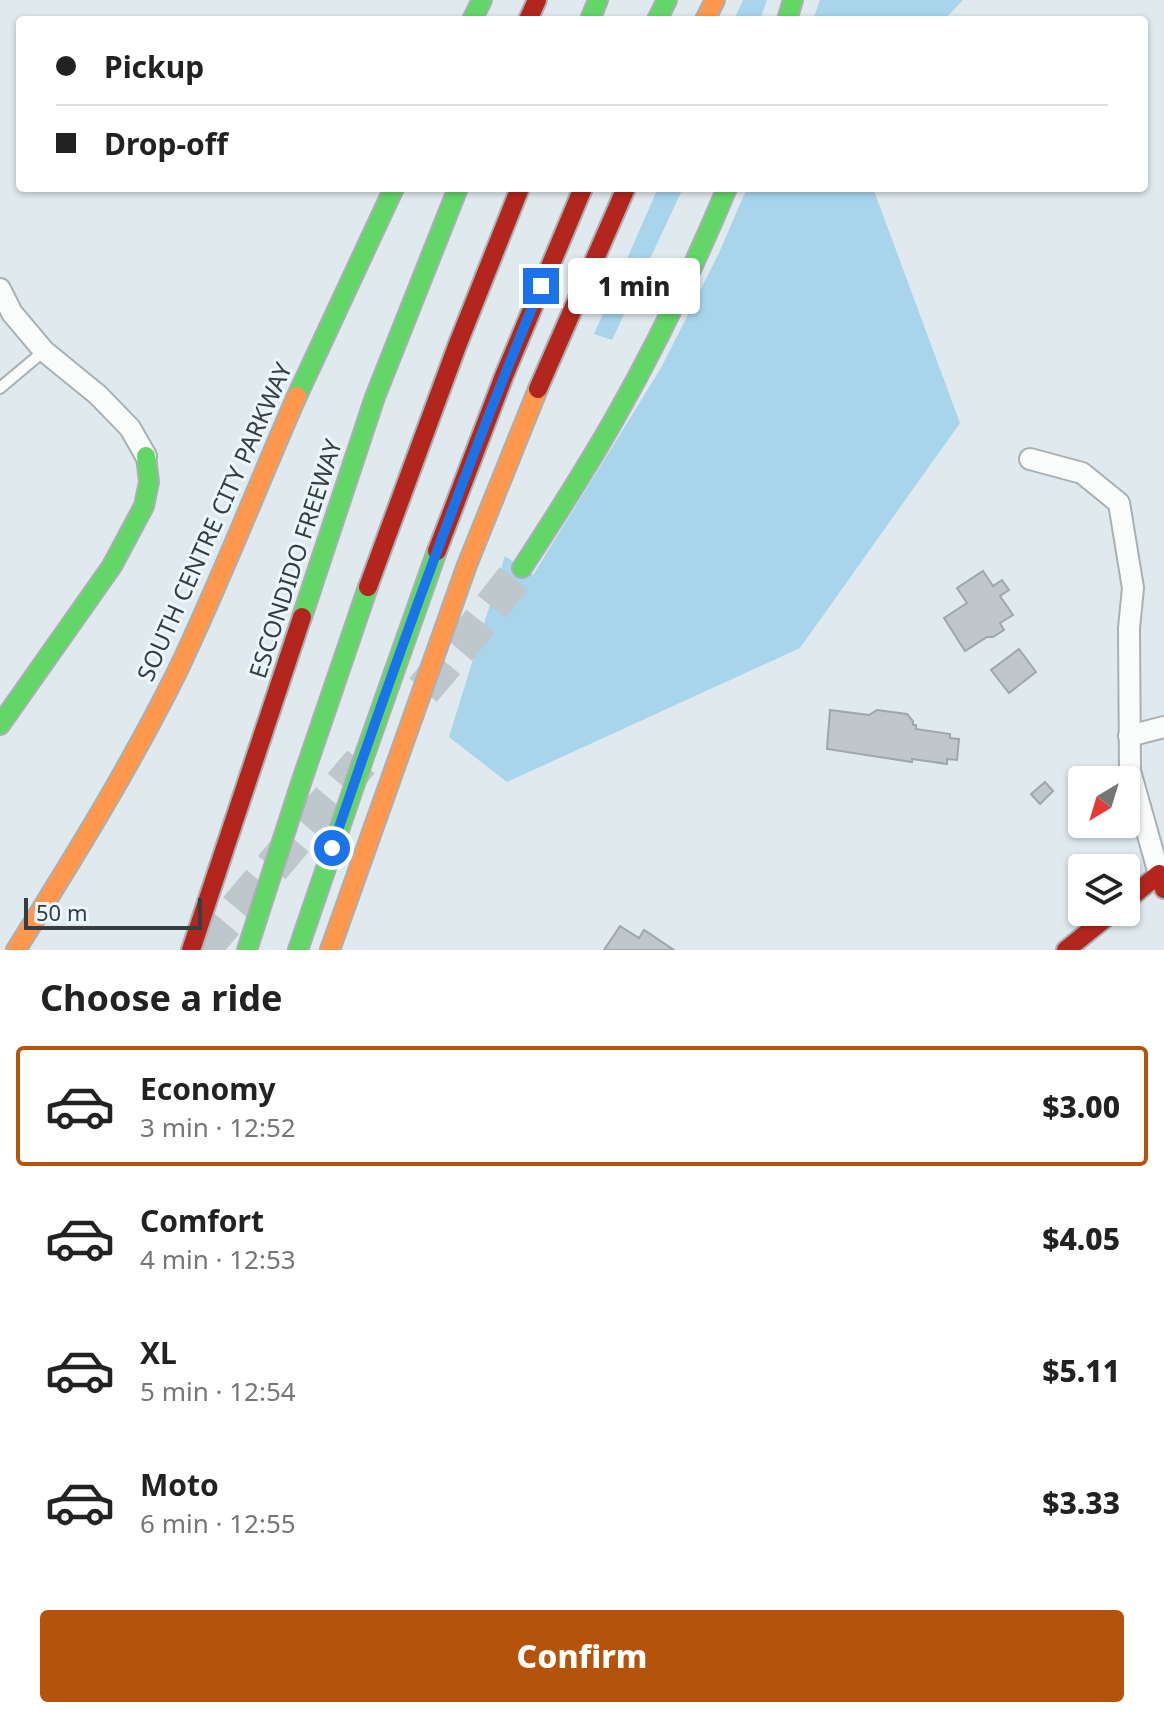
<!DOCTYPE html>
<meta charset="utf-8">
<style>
:root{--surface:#fff;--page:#f2f2f2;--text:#222;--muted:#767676;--line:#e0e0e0;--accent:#b45309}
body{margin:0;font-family:"Noto Sans",sans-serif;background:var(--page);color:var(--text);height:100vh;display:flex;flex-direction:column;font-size:30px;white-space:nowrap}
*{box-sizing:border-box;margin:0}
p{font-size:26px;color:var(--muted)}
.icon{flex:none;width:44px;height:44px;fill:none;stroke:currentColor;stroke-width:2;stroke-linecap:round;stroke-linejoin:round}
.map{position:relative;height:950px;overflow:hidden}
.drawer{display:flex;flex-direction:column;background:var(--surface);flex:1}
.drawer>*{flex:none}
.banner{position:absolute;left:16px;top:16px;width:1132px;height:176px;border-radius:8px;box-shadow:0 2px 6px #0004;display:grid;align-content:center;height:176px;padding:0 40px;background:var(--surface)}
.needle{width:52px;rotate:218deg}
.fabs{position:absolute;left:1068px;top:766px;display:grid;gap:16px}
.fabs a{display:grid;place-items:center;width:72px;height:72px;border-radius:8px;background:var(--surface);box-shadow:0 2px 6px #0004;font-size:40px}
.scale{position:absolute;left:24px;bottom:20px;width:178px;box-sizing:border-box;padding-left:8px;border:4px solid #373d41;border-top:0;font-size:22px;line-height:28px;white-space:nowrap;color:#373d41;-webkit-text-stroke:6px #eaf7fe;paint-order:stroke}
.end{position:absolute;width:36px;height:36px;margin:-18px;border:10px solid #1a73e8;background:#fff;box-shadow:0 0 0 4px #fff}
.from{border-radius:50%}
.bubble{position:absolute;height:56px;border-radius:8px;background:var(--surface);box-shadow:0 2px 6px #0004;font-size:26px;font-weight:800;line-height:56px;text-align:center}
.banner b{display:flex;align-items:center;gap:28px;height:76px;font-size:30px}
.banner b+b{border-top:2px solid var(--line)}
.banner i{width:20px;height:20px;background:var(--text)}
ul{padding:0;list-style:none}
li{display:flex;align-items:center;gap:24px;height:120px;margin:0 16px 12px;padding:0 24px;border:4px solid transparent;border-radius:8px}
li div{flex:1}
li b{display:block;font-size:30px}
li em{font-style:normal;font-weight:800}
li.selected{border-color:var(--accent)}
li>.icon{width:72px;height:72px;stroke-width:1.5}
h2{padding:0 40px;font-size:36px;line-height:96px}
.action{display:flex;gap:16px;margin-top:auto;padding:16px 40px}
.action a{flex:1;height:92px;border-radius:8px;background:var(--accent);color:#fff;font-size:32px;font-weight:800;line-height:92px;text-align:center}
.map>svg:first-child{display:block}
.green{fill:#a8d5eb}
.building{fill:#c0c7ca;stroke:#a0a7aa;stroke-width:2}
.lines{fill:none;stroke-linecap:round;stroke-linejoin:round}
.highway-tunnel{stroke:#bec7cb;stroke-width:36;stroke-dasharray:36 18;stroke-linecap:butt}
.lane-casing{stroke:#a8b0b3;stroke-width:14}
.street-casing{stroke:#a8b0b3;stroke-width:24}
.fast-casing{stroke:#a8b0b3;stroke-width:22}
.slow-casing{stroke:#a8b0b3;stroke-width:22}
.jam-casing{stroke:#a8b0b3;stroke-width:22}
.lane{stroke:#fafcfc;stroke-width:10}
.street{stroke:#fafcfc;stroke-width:20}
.fast{stroke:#63d668;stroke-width:18}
.slow{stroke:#ff974d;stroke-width:18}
.jam{stroke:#b3261e;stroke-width:18}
.route{stroke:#1a73e8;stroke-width:10}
.labels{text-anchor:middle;stroke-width:6;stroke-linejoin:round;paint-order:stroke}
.street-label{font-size:24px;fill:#373d41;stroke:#eaf7fe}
</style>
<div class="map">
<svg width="1164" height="950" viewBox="0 0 1164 950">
<rect width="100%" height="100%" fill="#e0e9ed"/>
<!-- green -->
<g class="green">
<path d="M743,0H767L760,20H734Z"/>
<path d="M820,0H963L944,20H813Z"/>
<path d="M658,188H683L612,340L594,334Z"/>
<path d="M747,188H873L960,423L800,648L507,782L449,737L505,556L533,575L661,368L719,253Z"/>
</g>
<!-- building -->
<g class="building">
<path d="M983,571L993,586L1002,580L1009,590L1000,596L1013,615L1000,623L1004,630L993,637H987L965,651L944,618L967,603L957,588Z"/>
<path d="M1019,649L1036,672L1009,693L991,670Z"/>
<path d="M830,710L869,715L877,710L907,714L913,721V725H916V729L950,734V738L959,739L957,760L947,759V764L912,759V762L827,749Z"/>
<path d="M1045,782L1053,791L1040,804L1031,794Z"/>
<path d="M620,926L639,938L644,930L674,950H604Z"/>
</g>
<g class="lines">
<!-- highway-tunnel -->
<g class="highway-tunnel">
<path d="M423,690L464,642L522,568"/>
<path d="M202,950L361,762"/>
</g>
<defs>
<path id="lane" d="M0,388L44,351"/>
<g id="street">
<path d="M0,289L12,313L44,351L98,395L130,428L146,456"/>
<path d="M1030,459L1082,473L1119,503L1133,588L1129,628L1130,771L1159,874"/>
<path d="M1129,736L1164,727"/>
</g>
<g id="fast">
<path d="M472,20L482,0"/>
<path d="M590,20L598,0"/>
<path d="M657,20L667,0"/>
<path d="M787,20L793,0"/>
<path d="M297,396L394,188"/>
<path d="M522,568C554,519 586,469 615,418C657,344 694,267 727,188"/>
<path d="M302,617L375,397L458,188"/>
<path d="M0,725L112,566L144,506L149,482L146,456"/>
<path d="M247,950L301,783L368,587"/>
<path d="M298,950L364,757L437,551"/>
</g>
<g id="slow">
<path d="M705,20L715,0"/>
<path d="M16,950C73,859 130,767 178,670C221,580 257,487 297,396"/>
<path d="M330,950L467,565L538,389"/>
</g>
<g id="jam">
<path d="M528,20L537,0"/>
<path d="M538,389L626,188"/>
<path d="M437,551L504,376L583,188"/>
<path d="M368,587L457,346L520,188"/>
<path d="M1126,901L1159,874L1164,889"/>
<path d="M191,950L302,617"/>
<path d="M1066,950L1113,912"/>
</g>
</defs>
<!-- lane casing -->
<use href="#lane" class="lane-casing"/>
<!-- street casing -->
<use href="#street" class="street-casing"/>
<!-- fast casing -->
<use href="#fast" class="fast-casing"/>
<!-- slow casing -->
<use href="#slow" class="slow-casing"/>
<!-- jam casing -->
<use href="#jam" class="jam-casing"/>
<!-- lane -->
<use href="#lane" class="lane"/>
<!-- street -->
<use href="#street" class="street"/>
<!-- fast -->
<use href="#fast" class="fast"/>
<!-- slow -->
<use href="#slow" class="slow"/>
<!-- jam -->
<use href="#jam" class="jam"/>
</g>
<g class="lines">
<!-- route -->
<path class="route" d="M332,848C396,659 464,471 541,286"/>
</g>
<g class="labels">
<!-- street labels -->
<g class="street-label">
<text transform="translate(215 522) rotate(-66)" y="8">SOUTH CENTRE CITY PARKWAY</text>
<text transform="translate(296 559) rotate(-72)" y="8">ESCONDIDO FREEWAY</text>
</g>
</g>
</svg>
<div class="fabs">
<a><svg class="needle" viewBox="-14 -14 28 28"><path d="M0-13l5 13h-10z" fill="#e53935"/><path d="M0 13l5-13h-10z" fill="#767676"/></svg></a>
<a><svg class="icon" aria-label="layers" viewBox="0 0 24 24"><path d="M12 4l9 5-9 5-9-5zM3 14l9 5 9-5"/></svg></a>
</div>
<div class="scale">50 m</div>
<i class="end from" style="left:332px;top:848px"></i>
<i class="end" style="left:541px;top:286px"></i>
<div class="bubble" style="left:568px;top:258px;width:132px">1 min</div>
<div class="banner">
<b><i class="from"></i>Pickup</b>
<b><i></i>Drop-off</b>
</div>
</div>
<section class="drawer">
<h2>Choose a ride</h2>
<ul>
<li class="selected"><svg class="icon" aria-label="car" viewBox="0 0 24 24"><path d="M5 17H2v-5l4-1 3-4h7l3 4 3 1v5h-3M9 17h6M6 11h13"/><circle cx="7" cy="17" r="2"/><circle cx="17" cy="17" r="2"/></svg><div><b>Economy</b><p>3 min · 12:52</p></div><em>$3.00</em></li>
<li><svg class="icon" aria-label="car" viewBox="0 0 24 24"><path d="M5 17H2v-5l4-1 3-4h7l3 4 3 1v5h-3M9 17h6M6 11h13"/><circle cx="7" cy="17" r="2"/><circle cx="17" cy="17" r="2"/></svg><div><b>Comfort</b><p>4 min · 12:53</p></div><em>$4.05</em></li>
<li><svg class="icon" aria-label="car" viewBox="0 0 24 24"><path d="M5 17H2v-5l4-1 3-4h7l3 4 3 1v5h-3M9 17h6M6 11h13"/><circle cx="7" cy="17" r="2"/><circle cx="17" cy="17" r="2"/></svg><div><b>XL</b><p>5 min · 12:54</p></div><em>$5.11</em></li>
<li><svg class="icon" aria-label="car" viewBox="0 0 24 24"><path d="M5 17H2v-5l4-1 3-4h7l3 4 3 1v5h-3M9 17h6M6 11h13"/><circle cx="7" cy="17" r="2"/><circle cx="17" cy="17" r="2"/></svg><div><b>Moto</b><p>6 min · 12:55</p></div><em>$3.33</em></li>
</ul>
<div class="action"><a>Confirm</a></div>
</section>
